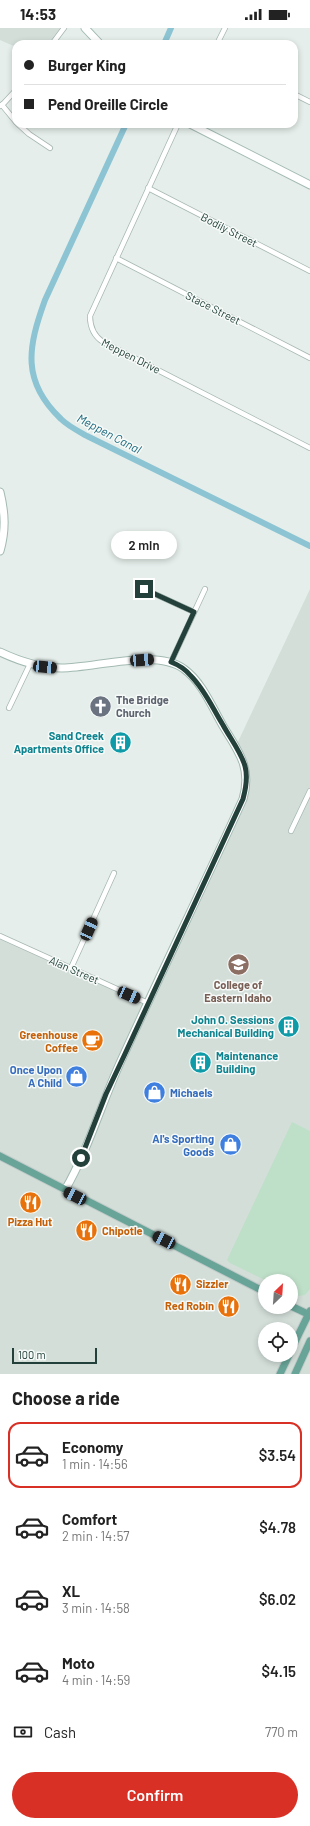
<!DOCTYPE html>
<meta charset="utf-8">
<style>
:root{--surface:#fff;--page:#f6f6f6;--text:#222;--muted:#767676;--line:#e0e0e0;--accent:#d93025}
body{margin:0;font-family:Barlow,sans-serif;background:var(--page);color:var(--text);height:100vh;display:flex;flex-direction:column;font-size:15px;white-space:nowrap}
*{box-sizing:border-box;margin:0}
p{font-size:13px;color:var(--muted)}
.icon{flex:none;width:22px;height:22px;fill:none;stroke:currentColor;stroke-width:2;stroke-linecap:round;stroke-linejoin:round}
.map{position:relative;height:1346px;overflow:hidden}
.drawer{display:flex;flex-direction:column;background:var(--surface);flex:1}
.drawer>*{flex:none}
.guide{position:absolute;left:12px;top:12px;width:286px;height:88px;border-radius:12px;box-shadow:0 2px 6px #0003;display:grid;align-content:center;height:88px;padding:0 12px;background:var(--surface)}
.needle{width:26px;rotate:25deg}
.tools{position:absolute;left:258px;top:1246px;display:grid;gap:8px}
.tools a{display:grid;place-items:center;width:40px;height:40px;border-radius:50%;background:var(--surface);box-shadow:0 2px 6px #0003;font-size:20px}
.scale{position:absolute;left:12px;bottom:10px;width:85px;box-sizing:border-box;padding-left:4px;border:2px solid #23413a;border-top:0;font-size:11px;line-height:14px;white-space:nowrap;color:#23413a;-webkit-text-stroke:3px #f6faf8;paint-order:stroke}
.end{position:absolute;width:18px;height:18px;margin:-9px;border:5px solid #23413a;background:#fff;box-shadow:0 0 0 2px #fff}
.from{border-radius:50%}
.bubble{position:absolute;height:28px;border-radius:14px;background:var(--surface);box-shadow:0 2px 6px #0003;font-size:13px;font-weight:600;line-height:28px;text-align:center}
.car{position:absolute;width:12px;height:24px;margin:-12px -6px;border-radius:5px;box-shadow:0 0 3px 1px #0007;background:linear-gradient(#222 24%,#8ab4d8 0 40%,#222 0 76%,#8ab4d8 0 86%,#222 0)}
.guide b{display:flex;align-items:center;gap:14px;height:38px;font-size:15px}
.guide b+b{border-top:1px solid var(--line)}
.guide i{width:10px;height:10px;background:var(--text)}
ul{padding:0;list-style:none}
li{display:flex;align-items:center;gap:12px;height:66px;margin:0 8px 6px;padding:0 4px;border:2px solid transparent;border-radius:12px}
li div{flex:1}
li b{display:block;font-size:15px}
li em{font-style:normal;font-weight:600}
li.selected{border-color:var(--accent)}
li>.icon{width:36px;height:36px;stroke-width:1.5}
h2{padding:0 12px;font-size:18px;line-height:48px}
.pay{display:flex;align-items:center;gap:10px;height:44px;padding:0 12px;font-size:15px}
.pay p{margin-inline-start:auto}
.cta{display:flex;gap:8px;margin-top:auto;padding:8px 12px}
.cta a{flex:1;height:46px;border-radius:24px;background:var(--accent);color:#fff;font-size:16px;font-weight:600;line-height:46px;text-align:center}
.status{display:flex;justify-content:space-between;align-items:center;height:28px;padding:0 20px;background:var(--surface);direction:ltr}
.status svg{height:11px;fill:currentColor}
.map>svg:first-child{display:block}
.built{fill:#d3ded9;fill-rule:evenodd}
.green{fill:#bedfc8}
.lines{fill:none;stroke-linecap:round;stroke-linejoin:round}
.canal{stroke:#8cc4d3;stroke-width:6}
.street-casing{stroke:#a7b7b2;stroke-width:6}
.secondary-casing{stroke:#a3bab3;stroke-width:9}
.primary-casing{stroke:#c1cac8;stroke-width:9}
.street{stroke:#fff;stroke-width:4.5}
.secondary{stroke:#fff;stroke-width:7}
.primary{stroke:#69a498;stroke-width:7}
.route{stroke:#23413a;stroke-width:5}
.labels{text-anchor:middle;stroke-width:3;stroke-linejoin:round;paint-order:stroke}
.street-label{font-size:11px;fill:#23413a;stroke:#f6faf8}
.worship-label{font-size:11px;font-weight:bold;fill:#5b616d;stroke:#f6faf8;text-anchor:start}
.culture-label{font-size:11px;font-weight:bold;fill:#0d838f;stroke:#f6faf8;text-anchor:end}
.education-label{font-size:11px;font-weight:bold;fill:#785e54;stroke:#f6faf8}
.food-label{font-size:11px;font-weight:bold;fill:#c56008;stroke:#f6faf8;text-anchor:end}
.shop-label{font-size:11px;font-weight:bold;fill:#366cbe;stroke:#f6faf8;text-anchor:end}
.water-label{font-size:12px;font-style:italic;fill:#1c687e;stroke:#f6faf8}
</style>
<div class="status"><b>14:53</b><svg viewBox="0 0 49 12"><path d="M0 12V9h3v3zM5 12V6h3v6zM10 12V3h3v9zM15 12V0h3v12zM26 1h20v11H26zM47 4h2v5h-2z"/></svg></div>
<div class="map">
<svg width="310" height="1346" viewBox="0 0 310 1346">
<rect width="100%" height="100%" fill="#e5eeea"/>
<!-- built -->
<g class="built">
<path d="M0,0H64L52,16H16V19L0,12Z"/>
<path d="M310,561V1346H0V908L148,975L243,771L247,746L236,718ZM265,1253H291V1279H265ZM265,1301H291V1327H265Z"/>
</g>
<!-- green -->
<path class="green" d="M292,1094L310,1103V1261L305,1267L299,1268L291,1264V1253H267L230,1235L227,1232Z"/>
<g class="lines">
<!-- canal -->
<g class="canal">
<path d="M164,16L171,0"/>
<path d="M126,96L45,272C28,319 21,353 61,391C68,398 78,403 87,408L310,518"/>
</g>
<defs>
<g id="street">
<path d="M52,16L64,0"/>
<path d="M217,16L225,0"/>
<path d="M294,66L310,74"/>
<path d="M2,77L16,94"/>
<path d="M0,78L4,75L16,62"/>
<path d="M18,96L29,106L50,120"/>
<path d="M178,96L90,288C90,299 94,308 103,314L310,420"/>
<path d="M148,160L310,243"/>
<path d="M116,230L310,330"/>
<path d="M144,561L194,584"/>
<path d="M171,634L205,561"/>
<path d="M9,680L30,636"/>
<path d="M291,803L310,763"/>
<path d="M0,908L148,975"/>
<path d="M71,940L114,845"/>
</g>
<g id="secondary">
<path d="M85,0L100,16"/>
<path d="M190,96L310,157"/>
<path d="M0,464C5,485 6,502 0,523"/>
<path d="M0,624C19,633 40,640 62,640C95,640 157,620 184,641C202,654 212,679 223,698C239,724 252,740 243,771C203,859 160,947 120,1035C101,1077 88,1122 65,1162"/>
</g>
<g id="primary">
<path d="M0,1128L265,1264"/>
<path d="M291,1278L310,1287"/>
<path d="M291,1322L310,1283"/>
<path d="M280,1346L289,1327"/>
<path d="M295,1346L310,1313"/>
</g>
</defs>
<!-- street casing -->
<use href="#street" class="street-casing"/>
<!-- secondary casing -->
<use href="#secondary" class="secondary-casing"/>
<!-- primary casing -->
<use href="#primary" class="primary-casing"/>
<!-- street -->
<use href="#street" class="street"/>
<!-- secondary -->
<use href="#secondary" class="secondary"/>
<!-- primary -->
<use href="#primary" class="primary"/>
</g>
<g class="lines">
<!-- route -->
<path class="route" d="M81,1130L106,1066L124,1028L243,771C246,760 248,749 245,738C241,724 230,710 223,697C213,681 205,662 191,648C186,642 179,637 171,634L194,584L144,561"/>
</g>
<!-- icons -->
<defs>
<symbol id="church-disc" viewBox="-11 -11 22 22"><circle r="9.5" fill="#6b7280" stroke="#f6faf8"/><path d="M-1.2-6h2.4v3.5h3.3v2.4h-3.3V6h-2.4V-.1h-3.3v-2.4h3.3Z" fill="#fff"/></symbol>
<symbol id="building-disc" viewBox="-11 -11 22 22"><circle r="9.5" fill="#0f9aa8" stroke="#f6faf8"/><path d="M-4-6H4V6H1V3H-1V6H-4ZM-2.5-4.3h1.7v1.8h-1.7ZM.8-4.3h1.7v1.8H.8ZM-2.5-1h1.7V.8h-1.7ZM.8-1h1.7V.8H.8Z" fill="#fff"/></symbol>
<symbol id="university-disc" viewBox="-11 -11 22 22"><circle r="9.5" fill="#8d6e63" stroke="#f6faf8"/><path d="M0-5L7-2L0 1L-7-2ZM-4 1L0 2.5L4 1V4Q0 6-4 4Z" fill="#fff"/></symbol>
<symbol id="cafe-disc" viewBox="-11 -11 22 22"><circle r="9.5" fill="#e8710a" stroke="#f6faf8"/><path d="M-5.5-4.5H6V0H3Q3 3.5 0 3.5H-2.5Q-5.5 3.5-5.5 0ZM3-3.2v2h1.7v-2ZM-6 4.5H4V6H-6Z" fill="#fff"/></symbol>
<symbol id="shop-disc" viewBox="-11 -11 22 22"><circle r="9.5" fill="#3f7fe0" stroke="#f6faf8"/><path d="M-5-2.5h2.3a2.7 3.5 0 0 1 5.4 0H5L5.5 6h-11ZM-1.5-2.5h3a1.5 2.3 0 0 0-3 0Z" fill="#fff"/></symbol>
<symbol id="restaurant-disc" viewBox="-11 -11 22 22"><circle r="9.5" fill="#e8710a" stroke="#f6faf8"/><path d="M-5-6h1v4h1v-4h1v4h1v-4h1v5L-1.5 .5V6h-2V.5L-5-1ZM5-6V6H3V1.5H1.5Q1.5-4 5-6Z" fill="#fff"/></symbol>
</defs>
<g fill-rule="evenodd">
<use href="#church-disc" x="88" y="666" width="25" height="25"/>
<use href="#building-disc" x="108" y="702" width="25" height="25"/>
<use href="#university-disc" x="226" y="924" width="25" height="25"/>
<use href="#building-disc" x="276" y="986" width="25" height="25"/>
<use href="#cafe-disc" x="80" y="1000" width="25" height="25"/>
<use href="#building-disc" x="188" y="1022" width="25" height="25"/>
<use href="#shop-disc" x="64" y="1036" width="25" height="25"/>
<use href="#shop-disc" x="142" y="1052" width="25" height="25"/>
<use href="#shop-disc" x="218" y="1104" width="25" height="25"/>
<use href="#restaurant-disc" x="18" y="1162" width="25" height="25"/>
<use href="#restaurant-disc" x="74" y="1190" width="25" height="25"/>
<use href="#restaurant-disc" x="168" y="1244" width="25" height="25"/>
<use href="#restaurant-disc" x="216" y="1266" width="25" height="25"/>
</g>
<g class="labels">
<!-- street labels -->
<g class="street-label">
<text transform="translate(229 202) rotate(27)" y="4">Bodily Street</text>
<text transform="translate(213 280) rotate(27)" y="4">Stace Street</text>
<text transform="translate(131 328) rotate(27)" y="4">Meppen Drive</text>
<text transform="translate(74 942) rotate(24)" y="4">Alan Street</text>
</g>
<!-- worship labels -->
<g class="worship-label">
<text x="116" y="676">The Bridge<tspan x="116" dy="13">Church</tspan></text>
</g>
<!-- culture labels -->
<g class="culture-label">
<text x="104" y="712">Sand Creek<tspan x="104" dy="13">Apartments Office</tspan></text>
<text x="274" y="996">John O. Sessions<tspan x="274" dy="13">Mechanical Building</tspan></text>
<text x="216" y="1032" text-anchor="start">Maintenance<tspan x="216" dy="13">Building</tspan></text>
</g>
<!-- education labels -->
<g class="education-label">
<text x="238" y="961">College of<tspan x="238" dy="13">Eastern Idaho</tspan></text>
</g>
<!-- food labels -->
<g class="food-label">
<text x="78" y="1011">Greenhouse<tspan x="78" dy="13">Coffee</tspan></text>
<text x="30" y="1198" text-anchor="middle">Pizza Hut</text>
<text x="102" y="1207" text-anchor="start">Chipotle</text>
<text x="196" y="1260" text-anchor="start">Sizzler</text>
<text x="214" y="1282">Red Robin</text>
</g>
<!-- shop labels -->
<g class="shop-label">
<text x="62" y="1046">Once Upon<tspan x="62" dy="13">A Child</tspan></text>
<text x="170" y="1069" text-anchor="start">Michaels</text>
<text x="214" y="1115">Al's Sporting<tspan x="214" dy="13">Goods</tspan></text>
</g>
<!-- water labels -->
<g class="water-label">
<text transform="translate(109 406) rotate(28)" y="4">Meppen Canal</text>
</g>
</g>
</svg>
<div class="tools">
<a><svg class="needle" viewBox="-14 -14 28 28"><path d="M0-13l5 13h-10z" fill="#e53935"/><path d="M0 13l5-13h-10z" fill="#767676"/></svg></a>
<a><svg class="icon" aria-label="locate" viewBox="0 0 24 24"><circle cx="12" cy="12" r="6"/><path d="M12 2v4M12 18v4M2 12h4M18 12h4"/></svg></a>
</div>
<div class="scale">100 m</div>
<i class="end from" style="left:81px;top:1130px"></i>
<i class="end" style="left:144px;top:561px"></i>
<div class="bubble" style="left:111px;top:503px;width:66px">2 min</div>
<i class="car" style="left:142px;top:632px;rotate:86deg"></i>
<i class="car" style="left:45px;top:639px;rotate:95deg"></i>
<i class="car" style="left:89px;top:901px;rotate:24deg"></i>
<i class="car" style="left:129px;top:967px;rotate:114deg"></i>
<i class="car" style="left:75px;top:1168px;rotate:296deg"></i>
<i class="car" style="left:164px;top:1212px;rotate:297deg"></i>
<div class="guide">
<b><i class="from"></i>Burger King</b>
<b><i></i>Pend Oreille Circle</b>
</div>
</div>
<section class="drawer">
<h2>Choose a ride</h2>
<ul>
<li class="selected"><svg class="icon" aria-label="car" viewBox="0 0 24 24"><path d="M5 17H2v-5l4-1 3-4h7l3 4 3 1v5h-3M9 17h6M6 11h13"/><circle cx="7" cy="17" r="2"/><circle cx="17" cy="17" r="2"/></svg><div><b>Economy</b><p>1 min · 14:56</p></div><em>$3.54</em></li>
<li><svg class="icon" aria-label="car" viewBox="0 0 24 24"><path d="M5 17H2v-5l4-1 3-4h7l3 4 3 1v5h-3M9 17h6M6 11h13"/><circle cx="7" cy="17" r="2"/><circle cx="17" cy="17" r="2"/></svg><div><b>Comfort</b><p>2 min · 14:57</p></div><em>$4.78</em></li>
<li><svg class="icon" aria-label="car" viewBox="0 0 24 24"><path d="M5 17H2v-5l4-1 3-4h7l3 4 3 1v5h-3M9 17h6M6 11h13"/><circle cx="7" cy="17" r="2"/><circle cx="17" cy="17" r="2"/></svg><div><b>XL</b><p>3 min · 14:58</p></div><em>$6.02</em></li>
<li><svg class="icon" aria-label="car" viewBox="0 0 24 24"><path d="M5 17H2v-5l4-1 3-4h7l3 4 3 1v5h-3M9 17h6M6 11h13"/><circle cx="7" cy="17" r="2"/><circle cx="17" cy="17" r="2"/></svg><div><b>Moto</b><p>4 min · 14:59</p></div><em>$4.15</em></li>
</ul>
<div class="pay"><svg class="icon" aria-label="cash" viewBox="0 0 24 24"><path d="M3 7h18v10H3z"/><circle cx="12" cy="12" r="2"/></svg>Cash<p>770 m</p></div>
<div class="cta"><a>Confirm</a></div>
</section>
